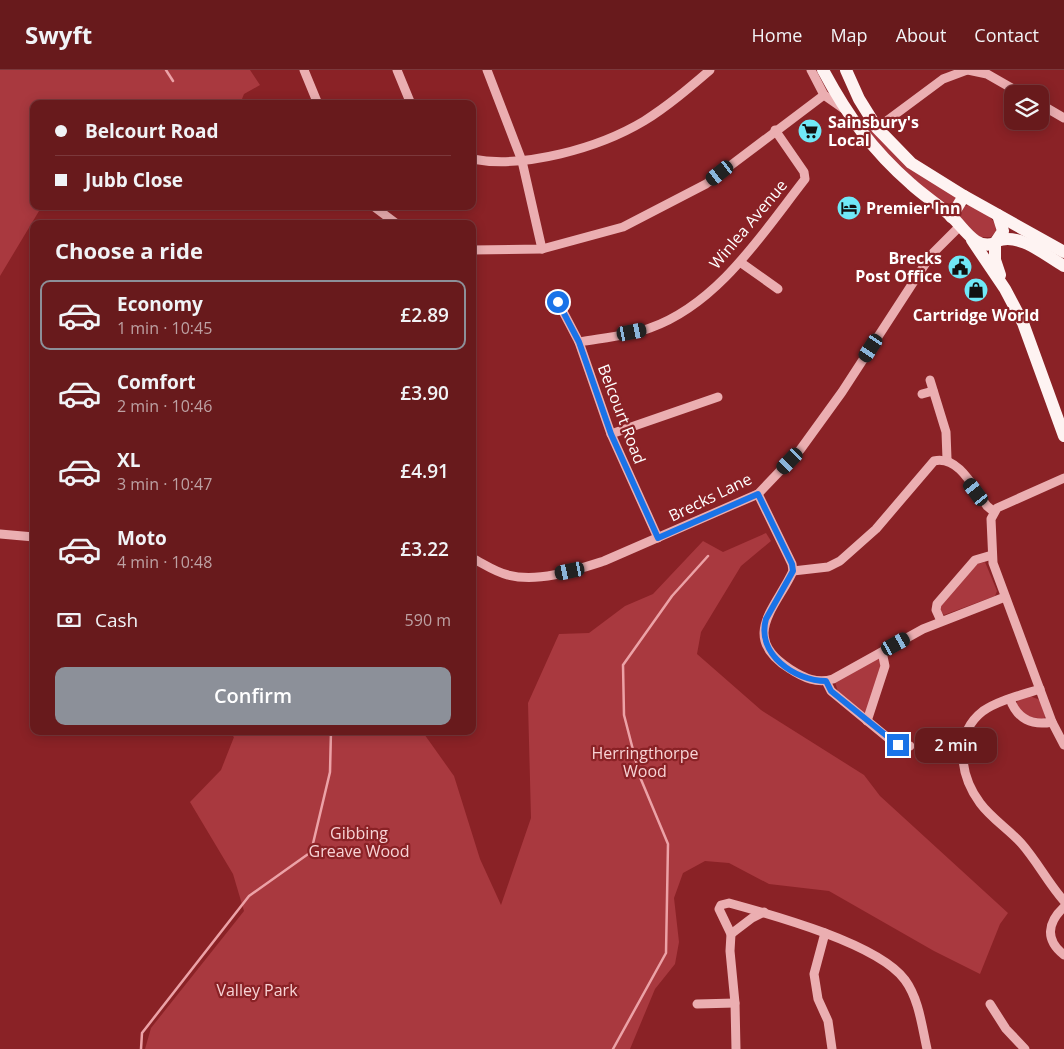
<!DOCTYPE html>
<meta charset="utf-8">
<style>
:root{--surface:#681a1c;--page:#702729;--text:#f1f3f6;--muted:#bda1a3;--line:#7b383b;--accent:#8c9099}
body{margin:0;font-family:"Open Sans",sans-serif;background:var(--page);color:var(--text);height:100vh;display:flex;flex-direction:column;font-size:19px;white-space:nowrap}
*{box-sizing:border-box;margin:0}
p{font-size:16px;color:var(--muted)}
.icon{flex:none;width:28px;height:28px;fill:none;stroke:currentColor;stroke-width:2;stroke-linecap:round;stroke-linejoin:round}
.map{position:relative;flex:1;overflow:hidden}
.side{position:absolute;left:30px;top:150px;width:446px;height:515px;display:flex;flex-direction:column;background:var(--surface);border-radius:10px;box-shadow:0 2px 12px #0003,0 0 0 1px var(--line)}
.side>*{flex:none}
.hud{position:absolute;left:30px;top:30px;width:446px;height:110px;border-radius:10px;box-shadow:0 2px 12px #0003,0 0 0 1px var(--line);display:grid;align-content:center;height:110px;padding:0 25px;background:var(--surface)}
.buttons{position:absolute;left:1004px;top:15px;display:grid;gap:10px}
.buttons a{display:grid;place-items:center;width:45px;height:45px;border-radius:10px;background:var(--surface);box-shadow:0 2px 12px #0003,0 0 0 1px var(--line);font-size:25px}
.end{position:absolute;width:22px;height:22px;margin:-11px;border:6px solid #1a73e8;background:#fff;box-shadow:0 0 0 2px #fff}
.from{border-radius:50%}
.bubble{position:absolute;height:35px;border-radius:10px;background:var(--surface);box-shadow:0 2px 12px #0003,0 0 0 1px var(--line);font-size:16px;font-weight:600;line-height:35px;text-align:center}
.car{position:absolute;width:15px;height:30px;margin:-15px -8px;border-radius:6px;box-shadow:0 0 4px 1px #0007;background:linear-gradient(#222 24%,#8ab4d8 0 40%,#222 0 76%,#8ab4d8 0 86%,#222 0)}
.hud b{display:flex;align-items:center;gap:18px;height:48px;font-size:19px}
.hud b+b{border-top:1px solid var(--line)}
.hud i{width:12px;height:12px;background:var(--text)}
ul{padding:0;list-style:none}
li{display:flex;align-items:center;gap:15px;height:70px;margin:0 10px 8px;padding:0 15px;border:2px solid transparent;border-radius:10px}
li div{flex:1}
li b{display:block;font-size:19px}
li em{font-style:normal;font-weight:600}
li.selected{border-color:var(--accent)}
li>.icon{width:45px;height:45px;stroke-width:1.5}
h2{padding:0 25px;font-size:22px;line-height:60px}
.pay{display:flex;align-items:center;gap:12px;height:55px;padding:0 25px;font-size:19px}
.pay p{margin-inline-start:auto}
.cta{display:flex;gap:10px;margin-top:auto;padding:10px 25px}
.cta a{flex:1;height:58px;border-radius:10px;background:var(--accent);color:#fff;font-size:20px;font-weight:600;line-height:58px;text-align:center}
header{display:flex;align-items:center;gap:30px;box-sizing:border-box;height:70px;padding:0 25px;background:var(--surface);border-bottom:1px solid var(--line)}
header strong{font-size:24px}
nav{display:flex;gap:28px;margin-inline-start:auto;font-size:18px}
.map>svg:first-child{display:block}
.green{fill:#a9393f}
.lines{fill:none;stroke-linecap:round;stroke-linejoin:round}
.stream{stroke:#eca2a7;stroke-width:2.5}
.minor{stroke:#ebaeb1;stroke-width:9}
.major{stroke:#fef3f2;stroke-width:12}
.route{stroke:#1a73e8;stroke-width:6}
.labels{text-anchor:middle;stroke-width:4.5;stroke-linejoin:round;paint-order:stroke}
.poi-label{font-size:16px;font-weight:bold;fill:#fff;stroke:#8a2226;text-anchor:start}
.street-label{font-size:16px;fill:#fff;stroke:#8a2226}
.park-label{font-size:16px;fill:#f8d3d5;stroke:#8a2226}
</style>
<header>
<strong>Swyft</strong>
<nav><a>Home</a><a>Map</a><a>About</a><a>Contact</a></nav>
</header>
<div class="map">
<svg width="1064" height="979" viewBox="0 0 1064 979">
<rect width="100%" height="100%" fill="#8a2226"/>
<!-- green -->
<g class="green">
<path d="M0,0H250L260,15L244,24L240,34H34V136H42L0,206Z"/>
<path d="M868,52L957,128L950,138L910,109L863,56Z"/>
<path d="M970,135C981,142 996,146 996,161L991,167H979L959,146L964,136Z"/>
<path d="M766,463L771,471L741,496L701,562L697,584L761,640L864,705L880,726L1008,843L1000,854L980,904L934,881L829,821L769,814L729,793L705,791L683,803L674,828L679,872L675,894L655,919L630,979H145L151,958L244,841L233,804L190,732L221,700L234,667L227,661H422L454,706L480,789L501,835L531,748L528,633L559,564L589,563L625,536L653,524L703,471L723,482Z"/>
<path d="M985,492L997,521L995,526L944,545L939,539L940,535L977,494Z"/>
<path d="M876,589H879L883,594L866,642L863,643L838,622L835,612Z"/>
<path d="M1030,626L1040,630L1045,646L1044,649L1025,646L1016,635L1018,630Z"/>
</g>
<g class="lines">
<!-- stream -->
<g class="stream">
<path d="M166,0L173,11"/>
<path d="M141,979L142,963L249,826L311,782L330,702L331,661"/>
<path d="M613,979L666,883L668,774L640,707L624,645L623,595L672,526L708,486"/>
</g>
<!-- minor -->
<g class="minor">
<path d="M304,0L318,34"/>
<path d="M397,0L411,34"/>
<path d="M487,0L522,91L542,179"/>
<path d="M811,0L824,25L844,39"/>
<path d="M968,0L987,4L1022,24"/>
<path d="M1040,34L1064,48"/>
<path d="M877,58L943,9L967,0"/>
<path d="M472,89C524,99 599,78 644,51C668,36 689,18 710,0"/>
<path d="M373,136L397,154"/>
<path d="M472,180L542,179L623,157L706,114L824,25"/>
<path d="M740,192L778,219"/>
<path d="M558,232L579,272L611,364L658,468"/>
<path d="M579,272C602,268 628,266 650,258C718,234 762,164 805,109L804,102L775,60"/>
<path d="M930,310L946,362L947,389"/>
<path d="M922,324L933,321"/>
<path d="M611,364L718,327"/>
<path d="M1064,408L997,438L991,449L993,493L1052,652L1064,675"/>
<path d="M758,424L792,494L793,501C776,538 739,567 790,599C804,608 817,614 833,609L923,559L1005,527"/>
<path d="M0,464L34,467"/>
<path d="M472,488C484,494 495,502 508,505C538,513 576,500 604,491L758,424L800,380L842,322L931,185L960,156"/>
<path d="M793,501L828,497L840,491L876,459L934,391C959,385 974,419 987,436L993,441"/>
<path d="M941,551L936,540L937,534L975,490L992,485"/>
<path d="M826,611L831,621L893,672L902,676H910"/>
<path d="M1040,619C1022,625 999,630 983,641C953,664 960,706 980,733C991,748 1008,759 1021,773C1037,791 1048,813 1064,831"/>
<path d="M1010,629C1017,649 1032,656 1052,652"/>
<path d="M867,651L885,596L882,582"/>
<path d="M1064,837C1047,853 1045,870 1064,885"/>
<path d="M825,863L814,904L818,929L828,951L832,979"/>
<path d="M731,864L752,848L764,842"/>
<path d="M697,934L735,933"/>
<path d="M990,934L1006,959L1025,979"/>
<path d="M736,979L735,933L730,881L731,864L719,839L721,835L729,833C773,845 879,874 905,910C919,929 922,957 927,979"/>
</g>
<!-- major -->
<g class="major">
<path d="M823,0C847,45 872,80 911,114C924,126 939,135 952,147C964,158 976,181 995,173L1003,161L998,145"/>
<path d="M846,0L859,29L877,58L911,93L964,126L1064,182"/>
<path d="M951,147L964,126"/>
<path d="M972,170L1005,219L1023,253L1064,366"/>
<path d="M997,171C1019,162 1045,185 1064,196"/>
<path d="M995,173V190L1000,205"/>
</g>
</g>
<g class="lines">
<!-- route -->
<path class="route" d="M558,232L579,272L611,364L658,468L758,424L792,494L793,501L766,549C756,584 795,611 826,611L831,621L898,675"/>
</g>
<!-- icons -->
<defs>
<symbol id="supermarket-disc" viewBox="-11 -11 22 22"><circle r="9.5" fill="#70e8f7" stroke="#8a2226"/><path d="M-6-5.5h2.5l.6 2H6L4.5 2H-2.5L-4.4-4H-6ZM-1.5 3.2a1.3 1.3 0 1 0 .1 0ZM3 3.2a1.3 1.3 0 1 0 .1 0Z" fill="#111"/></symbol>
<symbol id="hotel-disc" viewBox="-11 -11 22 22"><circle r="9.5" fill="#70e8f7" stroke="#8a2226"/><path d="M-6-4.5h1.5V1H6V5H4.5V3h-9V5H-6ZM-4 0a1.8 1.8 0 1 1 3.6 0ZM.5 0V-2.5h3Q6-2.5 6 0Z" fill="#111"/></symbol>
<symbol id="civic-disc" viewBox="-11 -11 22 22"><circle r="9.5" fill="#70e8f7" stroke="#8a2226"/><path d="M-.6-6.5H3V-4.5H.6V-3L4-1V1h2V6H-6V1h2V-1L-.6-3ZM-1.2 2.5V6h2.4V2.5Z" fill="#111"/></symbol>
<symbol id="shop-disc" viewBox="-11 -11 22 22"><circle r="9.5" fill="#70e8f7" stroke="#8a2226"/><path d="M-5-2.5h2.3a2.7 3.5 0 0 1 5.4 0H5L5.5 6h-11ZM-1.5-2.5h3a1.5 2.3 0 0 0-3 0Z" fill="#111"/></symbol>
</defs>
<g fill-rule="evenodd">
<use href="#supermarket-disc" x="796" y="47" width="28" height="28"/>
<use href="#hotel-disc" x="835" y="124" width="28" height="28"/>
<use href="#civic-disc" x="946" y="183" width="28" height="28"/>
<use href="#shop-disc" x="962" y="206" width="28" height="28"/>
</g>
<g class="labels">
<!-- poi labels -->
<g class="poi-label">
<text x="828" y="58">Sainsbury's<tspan x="828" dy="18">Local</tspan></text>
<text x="866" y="144">Premier Inn</text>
<text x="942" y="194" text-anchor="end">Brecks<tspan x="942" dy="18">Post Office</tspan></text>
<text x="976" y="251" text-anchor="middle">Cartridge World</text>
</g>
<!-- street labels -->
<g class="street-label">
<text transform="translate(748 154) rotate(-50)" y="6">Winlea Avenue</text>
<text transform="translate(622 344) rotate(69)" y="6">Belcourt Road</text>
<text transform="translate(710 427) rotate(-26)" y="6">Brecks Lane</text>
</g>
<!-- park labels -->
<g class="park-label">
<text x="645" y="689">Herringthorpe<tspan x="645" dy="18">Wood</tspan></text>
<text x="359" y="769">Gibbing<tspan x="359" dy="18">Greave Wood</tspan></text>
<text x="257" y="926">Valley Park</text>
</g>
</g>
</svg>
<div class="buttons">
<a><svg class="icon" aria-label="layers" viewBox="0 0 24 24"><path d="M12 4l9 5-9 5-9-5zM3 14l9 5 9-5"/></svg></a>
</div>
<i class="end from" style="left:558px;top:232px"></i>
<i class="end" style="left:898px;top:675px"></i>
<div class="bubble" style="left:915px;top:658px;width:82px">2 min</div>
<i class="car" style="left:720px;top:103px;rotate:232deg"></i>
<i class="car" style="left:632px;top:262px;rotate:79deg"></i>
<i class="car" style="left:871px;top:278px;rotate:213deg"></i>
<i class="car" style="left:790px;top:391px;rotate:224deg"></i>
<i class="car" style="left:976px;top:422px;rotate:323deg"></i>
<i class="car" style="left:570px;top:501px;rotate:258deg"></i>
<i class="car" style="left:896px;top:574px;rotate:61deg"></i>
<div class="hud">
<b><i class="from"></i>Belcourt Road</b>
<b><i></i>Jubb Close</b>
</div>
<section class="side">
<h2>Choose a ride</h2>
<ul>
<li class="selected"><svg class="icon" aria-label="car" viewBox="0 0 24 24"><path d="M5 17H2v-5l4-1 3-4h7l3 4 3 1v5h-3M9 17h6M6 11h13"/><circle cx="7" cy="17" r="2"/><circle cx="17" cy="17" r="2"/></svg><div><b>Economy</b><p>1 min · 10:45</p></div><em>£2.89</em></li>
<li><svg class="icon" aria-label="car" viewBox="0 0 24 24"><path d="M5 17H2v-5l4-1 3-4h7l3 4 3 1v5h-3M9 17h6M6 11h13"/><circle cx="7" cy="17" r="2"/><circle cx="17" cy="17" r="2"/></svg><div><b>Comfort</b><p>2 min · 10:46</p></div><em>£3.90</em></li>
<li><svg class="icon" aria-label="car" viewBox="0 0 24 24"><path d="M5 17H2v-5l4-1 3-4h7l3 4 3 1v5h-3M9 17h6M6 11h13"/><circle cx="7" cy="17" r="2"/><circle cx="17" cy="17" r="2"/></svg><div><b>XL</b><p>3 min · 10:47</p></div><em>£4.91</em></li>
<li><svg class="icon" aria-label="car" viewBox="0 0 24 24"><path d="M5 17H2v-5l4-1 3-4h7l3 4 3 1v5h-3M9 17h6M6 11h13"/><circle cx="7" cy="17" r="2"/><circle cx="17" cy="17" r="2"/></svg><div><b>Moto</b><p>4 min · 10:48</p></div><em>£3.22</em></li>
</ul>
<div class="pay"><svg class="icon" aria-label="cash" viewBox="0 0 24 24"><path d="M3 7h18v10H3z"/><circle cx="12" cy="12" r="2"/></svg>Cash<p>590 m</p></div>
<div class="cta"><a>Confirm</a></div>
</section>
</div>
